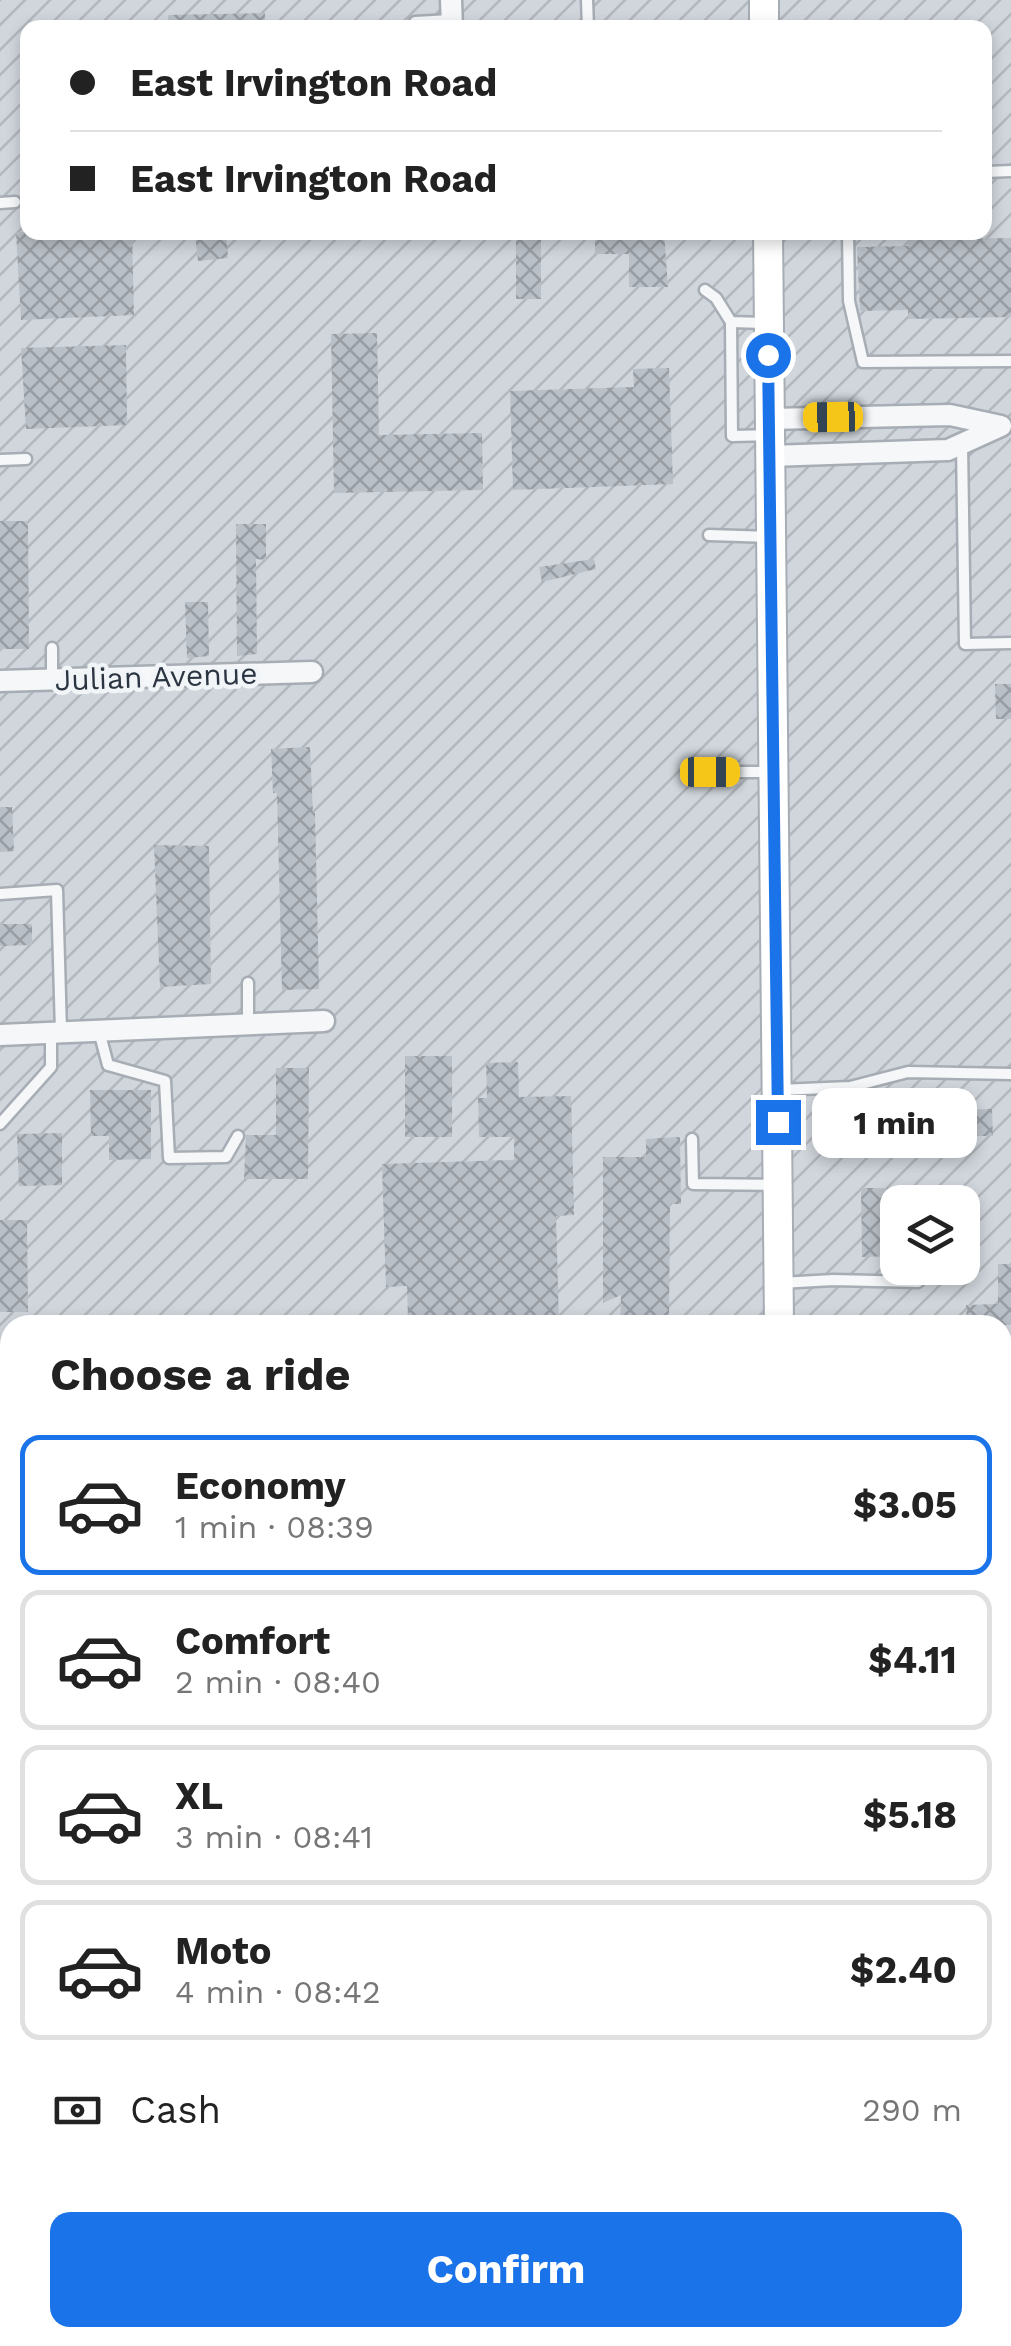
<!DOCTYPE html>
<meta charset="utf-8">
<style>
:root{--surface:#fff;--page:#f2f2f2;--text:#222;--muted:#767676;--line:#e0e0e0;--accent:#1a73e8}
body{margin:0;font-family:"Work Sans",sans-serif;background:var(--page);color:var(--text);height:100vh;display:flex;flex-direction:column;font-size:38px;white-space:nowrap}
*{box-sizing:border-box;margin:0}
p{font-size:32px;color:var(--muted)}
.icon{flex:none;width:55px;height:55px;fill:none;stroke:currentColor;stroke-width:2;stroke-linecap:round;stroke-linejoin:round}
.map{position:relative;flex:1;overflow:hidden}
.drawer{position:absolute;left:0px;top:1315px;width:1012px;height:1032px;display:flex;flex-direction:column;background:var(--surface);border-radius:30px 30px 0 0;box-shadow:0 5px 15px #0003}
.drawer>*{flex:none}
.banner{position:absolute;left:20px;top:20px;width:972px;height:220px;border-radius:20px;box-shadow:0 5px 15px #0003;display:grid;align-content:center;height:220px;padding:0 50px;background:var(--surface)}
.tools{position:absolute;left:880px;top:1185px;display:grid;gap:20px}
.tools a{display:grid;place-items:center;width:100px;height:100px;border-radius:20px;background:var(--surface);box-shadow:0 5px 15px #0003;font-size:50px}
.end{position:absolute;width:45px;height:45px;margin:-22px;border:12px solid #1a73e8;background:#fff;box-shadow:0 0 0 5px #fff}
.from{border-radius:50%}
.bubble{position:absolute;height:70px;border-radius:20px;background:var(--surface);box-shadow:0 5px 15px #0003;font-size:32px;font-weight:700;line-height:70px;text-align:center}
.car{position:absolute;width:30px;height:60px;margin:-30px -15px;border-radius:12px;box-shadow:0 0 8px 2px #0007;background:linear-gradient(#f5c518 24%,#345 0 40%,#f5c518 0 76%,#345 0 86%,#f5c518 0)}
.banner b{display:flex;align-items:center;gap:35px;height:95px;font-size:38px}
.banner b+b{border-top:2px solid var(--line)}
.banner i{width:25px;height:25px;background:var(--text)}
ul{padding:0;list-style:none}
li{display:flex;align-items:center;gap:30px;height:140px;margin:0 20px 15px;padding:0 30px;border:5px solid var(--line);border-radius:20px}
li div{flex:1}
li b{display:block;font-size:38px}
li em{font-style:normal;font-weight:700}
li.selected{border-color:var(--accent)}
li>.icon{width:90px;height:90px;stroke-width:1.5}
h2{padding:0 50px;font-size:45px;line-height:120px}
.pay{display:flex;align-items:center;gap:25px;height:110px;padding:0 50px;font-size:38px}
.pay p{margin-inline-start:auto}
.action{display:flex;gap:20px;margin-top:auto;padding:20px 50px}
.action a{flex:1;height:115px;border-radius:20px;background:var(--accent);color:#fff;font-size:40px;font-weight:700;line-height:115px;text-align:center}
.map>svg:first-child{display:block}
.industrial{fill:url(#industrial-furrows);fill-rule:evenodd}
.building{fill:url(#building-cross-hatch)}
.lines{fill:none;stroke-linecap:round;stroke-linejoin:round}
.lane-casing{stroke:#a7adb4;stroke-width:15}
.street-casing{stroke:#a7adb4;stroke-width:25}
.secondary-casing{stroke:#a7adb4;stroke-width:32}
.lane{stroke:#f5f7f9;stroke-width:10}
.street{stroke:#f5f7f9;stroke-width:20}
.secondary{stroke:#fff;stroke-width:28}
.route{stroke:#1a73e8;stroke-width:12}
.labels{text-anchor:middle;stroke-width:9;stroke-linejoin:round;paint-order:stroke}
.street-label{font-size:30px;fill:#2b3542;stroke:#f2f5f8}
</style>
<div class="map">
<svg width="1011" height="2346" viewBox="0 0 1011 2346">
<defs>
<pattern id="industrial-furrows" width="10" height="10" patternUnits="userSpaceOnUse" patternTransform="scale(2.5)"><rect width="10" height="10" fill="#d0d6dc"/><path d="M-1 1l2-2M0 10L10 0M9 11l2-2" fill="none" stroke="#b3b8be"/></pattern>
<pattern id="building-cross-hatch" width="8" height="8" patternUnits="userSpaceOnUse" patternTransform="scale(2.5)"><rect width="8" height="8" fill="#bac0c7"/><path d="M0 0l8 8M0 8l8-8" fill="none" stroke="#979da3"/></pattern>
</defs>
<rect width="100%" height="100%" fill="#e2e6ea"/>
<!-- industrial -->
<path class="industrial" d="M0,0H1011V2346H0ZM28,28H985V232H28ZM898,1202H962V1268H898ZM10,1325H1002V2338H10Z"/>
<!-- building -->
<g class="building">
<path d="M265,13V28H168V15Z"/>
<path d="M16,232L132,233L134,315L21,320Z"/>
<path d="M226,232L228,258L198,261L195,234Z"/>
<rect x="516" y="232" width="25" height="67"/>
<path d="M595,232H664L668,287H629V254H595Z"/>
<path d="M1011,238V317L908,319V310L860,311L857,247L908,246V240Z"/>
<path d="M377,333L379,435L482,433L483,490L334,493L331,334Z"/>
<path d="M126,345L127,425L26,429L21,348Z"/>
<path d="M669,368L673,484L513,490L510,391L634,387L633,369Z"/>
<path d="M0,521H28L29,649H0Z"/>
<path d="M236,524H266V560L256,559L257,654L237,656Z"/>
<path d="M594,559L596,569L542,582L539,567Z"/>
<path d="M185,602H208L209,656L187,658Z"/>
<path d="M995,684H1011V719H996Z"/>
<path d="M310,747L313,813H315L319,989L282,990L277,793H273L271,749Z"/>
<path d="M0,807H12L14,851L0,852Z"/>
<path d="M154,845L209,846L211,984L160,987Z"/>
<path d="M0,924H32V945L0,946Z"/>
<rect x="405" y="1056" width="47" height="81"/>
<path d="M518,1062L519,1097L571,1096L574,1215L556,1216L559,1325H460V1319L408,1320L407,1286L386,1287L382,1164L514,1160V1137H479L478,1098H487L486,1063Z"/>
<path d="M276,1068H309L308,1179H244L246,1135H276Z"/>
<path d="M90,1090H151V1159L109,1160V1136H91Z"/>
<path d="M992,1109L993,1136H977V1129L947,1130V1110Z"/>
<path d="M62,1133V1185L19,1186L17,1134Z"/>
<path d="M680,1137L681,1204H670L669,1323H620L621,1295L603,1303V1157H646V1139Z"/>
<path d="M861,1188H894V1208H898V1256L862,1257Z"/>
<path d="M0,1220H27L28,1312H0Z"/>
<path d="M998,1264H1011V1325H967L966,1305L998,1304Z"/>
</g>
<g class="lines">
<defs>
<g id="lane">
<path d="M587,0L588,28"/>
<path d="M415,22L451,20"/>
<path d="M985,172L1011,171"/>
<path d="M0,203L15,202"/>
<path d="M848,232L849,301L863,362L1011,361"/>
<path d="M705,290L716,298L731,322L767,323"/>
<path d="M731,322L732,436L769,435"/>
<path d="M962,445L965,644L1011,643"/>
<path d="M0,460L26,459"/>
<path d="M709,535L770,537"/>
<path d="M52,679V648"/>
<path d="M711,772H773"/>
<path d="M0,894L57,890L61,1032"/>
<path d="M248,983V1023"/>
<path d="M99,1031L108,1065L165,1081L169,1158L226,1157L238,1136"/>
<path d="M778,1090L850,1087L908,1072L1011,1074"/>
<path d="M0,1124L51,1067V1033"/>
<path d="M692,1139L693,1184L777,1185"/>
<path d="M962,1231L963,1230"/>
<path d="M780,1283L833,1280L918,1282L931,1268"/>
<path d="M0,1398L10,1397"/>
<path d="M0,1721H10"/>
<path d="M1002,1790H1011"/>
<path d="M1002,1847H1011"/>
<path d="M0,2010L10,2009"/>
<path d="M0,2070H10"/>
<path d="M1002,2281H1011"/>
</g>
<g id="street">
<path d="M451,0L452,28"/>
<path d="M770,419L950,415L1001,426L948,450L770,456"/>
<path d="M0,681L312,672"/>
<path d="M0,1035L324,1021"/>
<path d="M0,1558H10"/>
<path d="M0,1897H10"/>
<path d="M1002,2022H1011"/>
</g>
<g id="secondary">
<path d="M764,0V28"/>
<path d="M768,232L779,1325"/>
<path d="M792,2338L793,2346"/>
</g>
</defs>
<!-- lane casing -->
<use href="#lane" class="lane-casing"/>
<!-- street casing -->
<use href="#street" class="street-casing"/>
<!-- secondary casing -->
<use href="#secondary" class="secondary-casing"/>
<!-- lane -->
<use href="#lane" class="lane"/>
<!-- street -->
<use href="#street" class="street"/>
<!-- secondary -->
<use href="#secondary" class="secondary"/>
</g>
<g class="lines">
<!-- route -->
<path class="route" d="M768,355L778,1122"/>
</g>
<g class="labels">
<!-- street labels -->
<g class="street-label">
<text transform="translate(156 677) rotate(-2)" y="10">Julian Avenue</text>
</g>
</g>
</svg>
<div class="tools">
<a><svg class="icon" aria-label="layers" viewBox="0 0 24 24"><path d="M12 4l9 5-9 5-9-5zM3 14l9 5 9-5"/></svg></a>
</div>
<i class="end from" style="left:768px;top:355px"></i>
<i class="end" style="left:778px;top:1122px"></i>
<div class="bubble" style="left:812px;top:1088px;width:165px">1 min</div>
<i class="car" style="left:833px;top:417px;rotate:269deg"></i>
<i class="car" style="left:710px;top:772px;rotate:90deg"></i>
<div class="banner">
<b><i class="from"></i>East Irvington Road</b>
<b><i></i>East Irvington Road</b>
</div>
<section class="drawer">
<h2>Choose a ride</h2>
<ul>
<li class="selected"><svg class="icon" aria-label="car" viewBox="0 0 24 24"><path d="M5 17H2v-5l4-1 3-4h7l3 4 3 1v5h-3M9 17h6M6 11h13"/><circle cx="7" cy="17" r="2"/><circle cx="17" cy="17" r="2"/></svg><div><b>Economy</b><p>1 min · 08:39</p></div><em>$3.05</em></li>
<li><svg class="icon" aria-label="car" viewBox="0 0 24 24"><path d="M5 17H2v-5l4-1 3-4h7l3 4 3 1v5h-3M9 17h6M6 11h13"/><circle cx="7" cy="17" r="2"/><circle cx="17" cy="17" r="2"/></svg><div><b>Comfort</b><p>2 min · 08:40</p></div><em>$4.11</em></li>
<li><svg class="icon" aria-label="car" viewBox="0 0 24 24"><path d="M5 17H2v-5l4-1 3-4h7l3 4 3 1v5h-3M9 17h6M6 11h13"/><circle cx="7" cy="17" r="2"/><circle cx="17" cy="17" r="2"/></svg><div><b>XL</b><p>3 min · 08:41</p></div><em>$5.18</em></li>
<li><svg class="icon" aria-label="car" viewBox="0 0 24 24"><path d="M5 17H2v-5l4-1 3-4h7l3 4 3 1v5h-3M9 17h6M6 11h13"/><circle cx="7" cy="17" r="2"/><circle cx="17" cy="17" r="2"/></svg><div><b>Moto</b><p>4 min · 08:42</p></div><em>$2.40</em></li>
</ul>
<div class="pay"><svg class="icon" aria-label="cash" viewBox="0 0 24 24"><path d="M3 7h18v10H3z"/><circle cx="12" cy="12" r="2"/></svg>Cash<p>290 m</p></div>
<div class="action"><a>Confirm</a></div>
</section>
</div>
